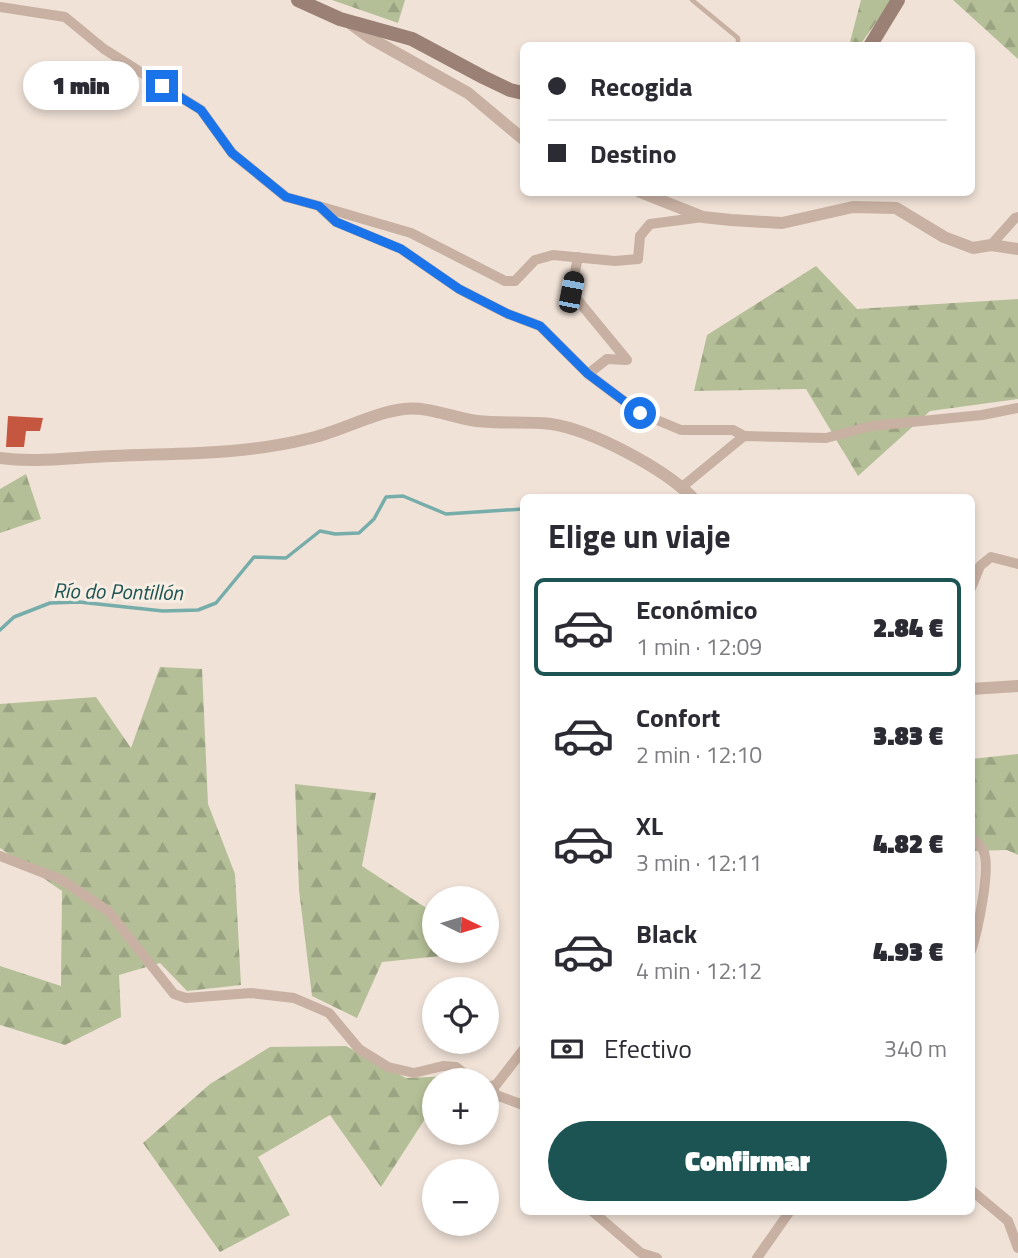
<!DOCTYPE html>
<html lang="es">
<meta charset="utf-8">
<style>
:root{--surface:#fff;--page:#f7f7f7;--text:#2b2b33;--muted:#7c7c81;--line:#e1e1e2;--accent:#1b5453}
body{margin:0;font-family:"Titillium Web",sans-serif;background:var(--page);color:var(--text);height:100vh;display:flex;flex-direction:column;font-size:26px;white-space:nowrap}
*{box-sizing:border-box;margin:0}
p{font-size:23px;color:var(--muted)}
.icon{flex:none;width:38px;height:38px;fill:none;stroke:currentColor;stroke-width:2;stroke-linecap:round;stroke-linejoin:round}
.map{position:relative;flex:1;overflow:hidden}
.side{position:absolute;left:520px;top:494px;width:455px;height:721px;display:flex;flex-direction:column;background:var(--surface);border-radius:10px;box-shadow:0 4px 10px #0003}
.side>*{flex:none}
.guide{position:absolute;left:520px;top:42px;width:455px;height:154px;border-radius:10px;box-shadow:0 4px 10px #0003;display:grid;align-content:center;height:154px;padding:0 28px;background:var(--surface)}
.needle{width:46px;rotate:95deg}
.tools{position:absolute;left:422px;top:886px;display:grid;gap:14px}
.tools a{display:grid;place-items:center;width:77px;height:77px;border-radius:50%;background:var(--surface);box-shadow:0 4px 10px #0003;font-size:35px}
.end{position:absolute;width:32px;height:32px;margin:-16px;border:9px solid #1a73e8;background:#fff;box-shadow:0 0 0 4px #fff}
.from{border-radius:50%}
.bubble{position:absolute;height:49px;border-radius:24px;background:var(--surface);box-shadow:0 4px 10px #0003;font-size:23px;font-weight:800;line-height:49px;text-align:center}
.car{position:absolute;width:21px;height:42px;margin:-21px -10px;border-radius:9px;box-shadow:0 0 5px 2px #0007;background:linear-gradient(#222 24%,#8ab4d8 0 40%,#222 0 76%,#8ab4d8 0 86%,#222 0)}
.guide b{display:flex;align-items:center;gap:24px;height:66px;font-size:26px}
.guide b+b{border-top:2px solid var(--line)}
.guide i{width:18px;height:18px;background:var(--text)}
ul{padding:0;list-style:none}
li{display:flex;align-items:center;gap:21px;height:98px;margin:0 14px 10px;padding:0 14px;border:4px solid transparent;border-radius:10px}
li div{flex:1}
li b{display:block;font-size:26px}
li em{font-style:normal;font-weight:800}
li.selected{border-color:var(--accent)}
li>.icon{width:63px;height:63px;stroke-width:1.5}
h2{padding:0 28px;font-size:32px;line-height:84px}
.pay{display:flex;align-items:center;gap:18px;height:77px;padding:0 28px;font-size:26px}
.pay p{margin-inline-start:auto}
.cta{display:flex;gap:14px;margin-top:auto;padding:14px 28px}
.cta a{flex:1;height:80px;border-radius:42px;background:var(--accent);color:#fff;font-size:28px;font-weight:800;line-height:80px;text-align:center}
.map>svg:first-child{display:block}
.forest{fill:url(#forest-firs)}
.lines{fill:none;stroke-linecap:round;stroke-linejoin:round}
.stream{stroke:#76adab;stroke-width:3.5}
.building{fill:#c55640}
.service{stroke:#c8b1a3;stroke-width:4.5}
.minor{stroke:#c8b1a3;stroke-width:10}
.tertiary{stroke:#c8b1a3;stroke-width:12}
.secondary{stroke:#9b8075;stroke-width:14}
.route{stroke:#1a73e8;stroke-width:9}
.labels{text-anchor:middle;stroke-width:6;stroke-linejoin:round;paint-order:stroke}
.water-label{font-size:21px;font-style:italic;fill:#1b5453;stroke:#f8ede3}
</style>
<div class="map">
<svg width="1018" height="1258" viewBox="0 0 1018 1258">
<defs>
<pattern id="forest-firs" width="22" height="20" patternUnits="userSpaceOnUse" patternTransform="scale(1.75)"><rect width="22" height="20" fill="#b4bf97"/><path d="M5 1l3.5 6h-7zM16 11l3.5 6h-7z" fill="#9ba482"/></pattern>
</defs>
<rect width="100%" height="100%" fill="#f0e2d7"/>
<!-- forest -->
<g class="forest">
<path d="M332,0H405L398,23Z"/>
<path d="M861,0H892L860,45L849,46Z"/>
<path d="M953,0H1018V59Z"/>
<path d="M816,266L857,309L1018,299V399L930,411L858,476L806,389L694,391L707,335Z"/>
<path d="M26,474L41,519L0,533V489Z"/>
<path d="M160,667L202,669L208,804L235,874L241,985L187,991L160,963L119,975L121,1017L65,1045L0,1025V966L61,986L62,891L0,848V704L96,697L131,748Z"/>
<path d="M1018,754V855L1007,850L971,851V759Z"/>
<path d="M295,784L376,793L362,866L434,913V950H446L441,956L382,962L357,1018L312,996L299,890Z"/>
<path d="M346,1046L406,1078L452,1076L450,1080H434V1105L381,1187L330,1115L258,1157L290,1215L220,1252L143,1143L210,1084L270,1047Z"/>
</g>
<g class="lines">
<!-- stream -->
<path class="stream" d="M0,630L14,617L50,603L79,602L163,611L198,610L216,603L254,557L286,558L320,531L335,534L359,533L374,519L386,497L403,496L446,514L523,509"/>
</g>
<!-- building -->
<path class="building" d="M8,416L43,418L40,431H26L24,447H6Z"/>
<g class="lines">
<!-- service -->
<path class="service" d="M692,0L738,38V46"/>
<!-- minor -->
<g class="minor">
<path d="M0,7L65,17L104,49L201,110L232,153L286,197L319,206L336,222L401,249L459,289L508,314L540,326L588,374L640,413L681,430H733L744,436"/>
<path d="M322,207L411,233L505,281H515L535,260L553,255L615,261L638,259L640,236L650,224L703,217"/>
<path d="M991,245L1015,218L1018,217"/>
<path d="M578,257L571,292L627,360L607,359L588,374"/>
<path d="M682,487L744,436L826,438L871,426L982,415L1018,408"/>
<path d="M971,588L980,566L991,557L1018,564"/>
<path d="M971,838C975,841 981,846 983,850C992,866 977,933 971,951"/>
<path d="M0,856L62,880L108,911L174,994L186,998L251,993L294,998L329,1013L359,1049L388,1067L414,1073L443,1066L456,1067L473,1080"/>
<path d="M492,1086L496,1095L523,1105"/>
<path d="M486,1087L496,1085L523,1050"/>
<path d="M971,1190L1008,1221L1018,1248"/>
<path d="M592,1211L641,1253L657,1258"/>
<path d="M757,1258L790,1211"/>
</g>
<!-- tertiary -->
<g class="tertiary">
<path d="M351,24L370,38L468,93L523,139"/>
<path d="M640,192L703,217L731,220L782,223L853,207L896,208L944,237L973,248L991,245L1018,249"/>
<path d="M0,458C36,463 75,457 112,456C178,453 242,455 307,439C340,432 371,413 404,409C428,406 453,418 477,421C502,424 527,421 551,424C592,430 663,468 692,497"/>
<path d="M971,689L1018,686"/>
</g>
<!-- secondary -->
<g class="secondary">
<path d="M298,0L340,19L412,39L483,77L510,90L523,93"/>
<path d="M870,46L898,0"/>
</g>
</g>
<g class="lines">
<!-- route -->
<path class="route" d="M162,86L201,110L232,153L286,197L319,206L336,222L401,249L459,289L508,314L540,326L588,374L640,413"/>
</g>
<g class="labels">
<!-- water labels -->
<g class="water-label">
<text transform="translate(118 592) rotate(1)" y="7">Río do Pontillón</text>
</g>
</g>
</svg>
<div class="tools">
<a><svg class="needle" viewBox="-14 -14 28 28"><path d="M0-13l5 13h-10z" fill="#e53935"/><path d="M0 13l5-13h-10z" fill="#7c7c81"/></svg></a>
<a><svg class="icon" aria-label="locate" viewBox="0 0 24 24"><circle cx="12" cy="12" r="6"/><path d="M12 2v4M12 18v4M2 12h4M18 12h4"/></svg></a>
<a>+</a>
<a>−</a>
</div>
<i class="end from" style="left:640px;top:413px"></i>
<i class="end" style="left:162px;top:86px"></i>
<div class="bubble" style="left:23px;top:61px;width:116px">1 min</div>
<i class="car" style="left:571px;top:292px;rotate:11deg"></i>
<div class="guide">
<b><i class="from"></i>Recogida</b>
<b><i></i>Destino</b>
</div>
<section class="side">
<h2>Elige un viaje</h2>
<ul>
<li class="selected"><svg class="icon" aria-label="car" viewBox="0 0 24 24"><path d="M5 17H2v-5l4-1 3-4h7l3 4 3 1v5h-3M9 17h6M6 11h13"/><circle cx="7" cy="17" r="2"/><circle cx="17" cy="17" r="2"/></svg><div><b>Económico</b><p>1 min · 12:09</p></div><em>2.84 €</em></li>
<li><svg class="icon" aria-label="car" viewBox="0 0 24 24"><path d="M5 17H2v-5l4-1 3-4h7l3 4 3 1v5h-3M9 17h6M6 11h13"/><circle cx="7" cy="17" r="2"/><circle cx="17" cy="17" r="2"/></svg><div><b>Confort</b><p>2 min · 12:10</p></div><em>3.83 €</em></li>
<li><svg class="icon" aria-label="car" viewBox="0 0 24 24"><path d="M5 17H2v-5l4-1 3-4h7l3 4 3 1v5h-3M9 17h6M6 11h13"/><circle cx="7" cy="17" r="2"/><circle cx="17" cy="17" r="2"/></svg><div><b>XL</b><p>3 min · 12:11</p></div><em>4.82 €</em></li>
<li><svg class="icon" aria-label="car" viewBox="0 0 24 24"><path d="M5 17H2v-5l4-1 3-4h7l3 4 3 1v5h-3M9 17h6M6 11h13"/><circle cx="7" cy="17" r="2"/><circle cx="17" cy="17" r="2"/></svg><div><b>Black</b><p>4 min · 12:12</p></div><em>4.93 €</em></li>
</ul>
<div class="pay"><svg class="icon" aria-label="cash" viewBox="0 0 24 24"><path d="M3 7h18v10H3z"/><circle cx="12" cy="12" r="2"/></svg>Efectivo<p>340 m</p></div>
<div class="cta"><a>Confirmar</a></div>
</section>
</div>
